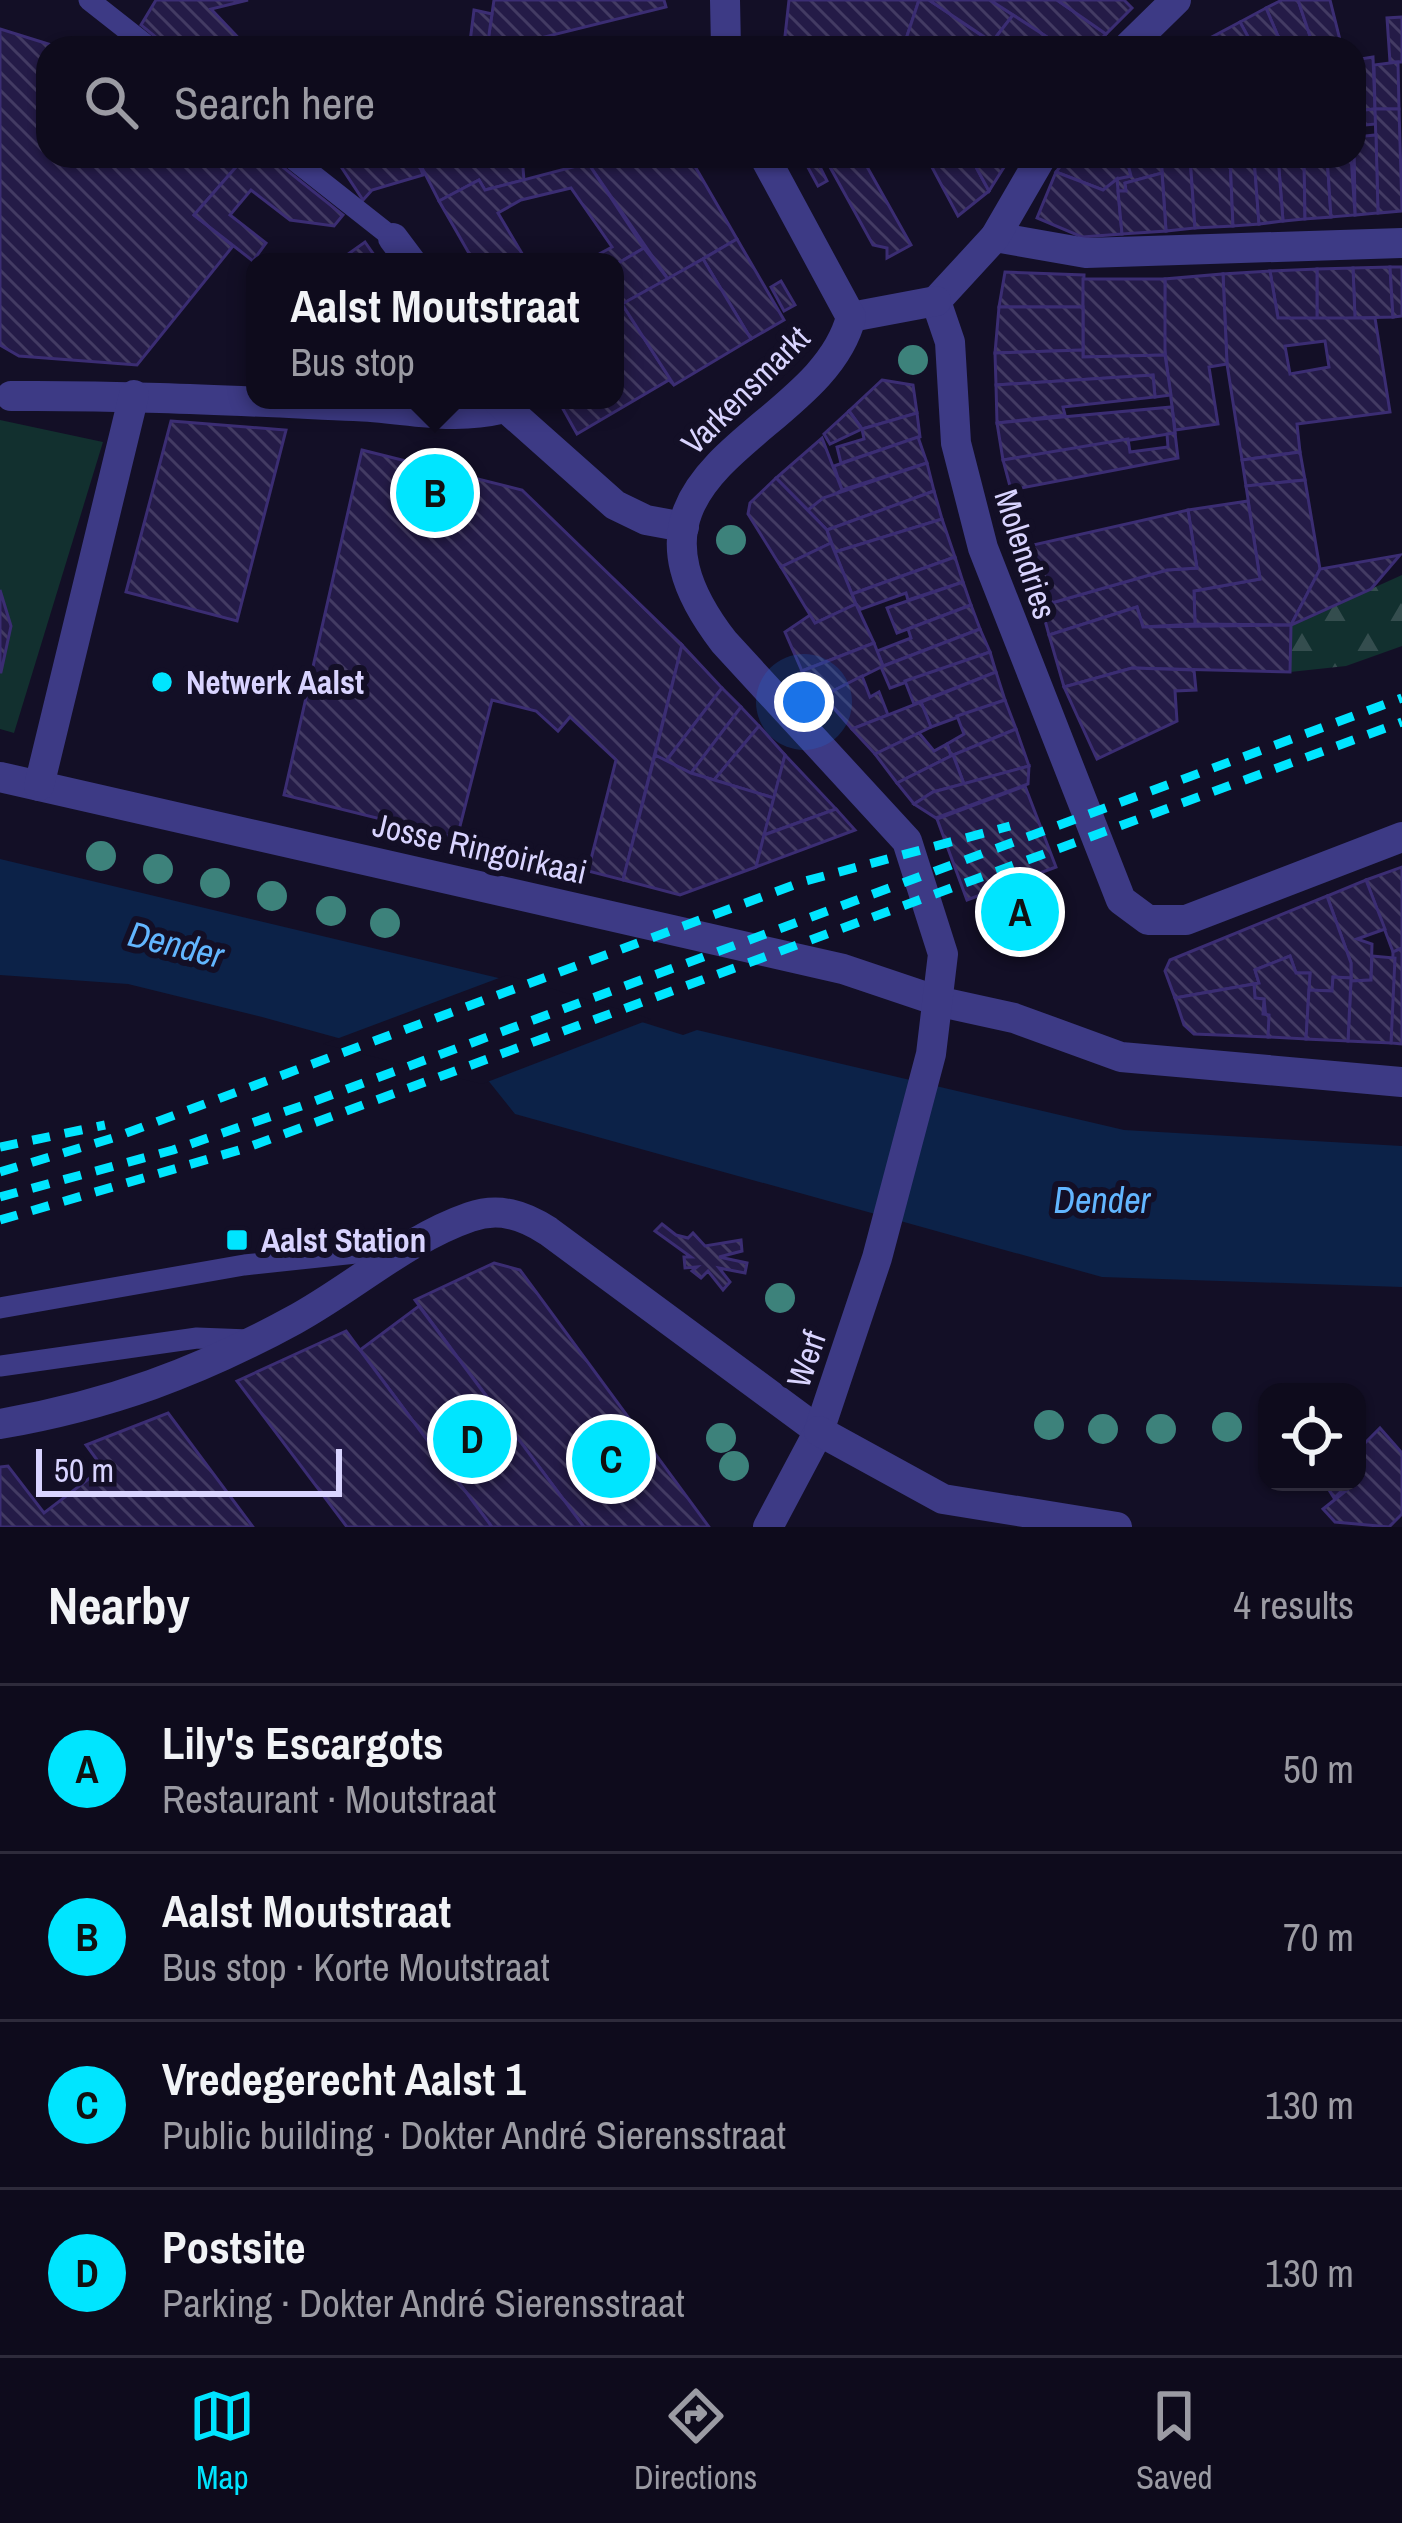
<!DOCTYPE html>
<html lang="en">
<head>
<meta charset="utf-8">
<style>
	:root { --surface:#0e0b1c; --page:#1c1929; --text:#f1f3f6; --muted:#9b9ba3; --line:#2e2b3b; --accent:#00e5ff }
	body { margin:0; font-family:"Archivo Narrow",sans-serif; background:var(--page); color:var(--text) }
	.controls { position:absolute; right:36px; bottom:36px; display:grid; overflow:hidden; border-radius:24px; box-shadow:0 3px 9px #0004 }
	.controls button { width:108px; height:108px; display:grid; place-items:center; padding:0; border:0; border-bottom:3px solid var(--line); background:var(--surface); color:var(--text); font:60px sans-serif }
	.scale { position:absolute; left:36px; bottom:30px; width:306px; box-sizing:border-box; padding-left:12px; border:6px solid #d9d4ff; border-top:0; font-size:33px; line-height:42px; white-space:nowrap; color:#d9d4ff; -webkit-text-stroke:9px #130f26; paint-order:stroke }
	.you { position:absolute; left:804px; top:702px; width:42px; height:42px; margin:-30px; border:9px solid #fff; border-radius:50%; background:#1a73e8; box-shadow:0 0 0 18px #1a73e833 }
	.badge { display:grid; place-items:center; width:78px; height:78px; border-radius:50%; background:var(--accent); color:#111; font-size:39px; font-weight:700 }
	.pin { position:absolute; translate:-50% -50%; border:6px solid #fff; box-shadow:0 3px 12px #0006 }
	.popup { position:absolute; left:246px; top:253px; width:378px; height:156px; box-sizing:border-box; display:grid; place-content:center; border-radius:24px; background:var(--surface); filter:drop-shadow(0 3px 9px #0005); font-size:39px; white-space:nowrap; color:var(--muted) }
	.popup b { font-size:45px; color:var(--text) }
	.popup::after { content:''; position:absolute; left:50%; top:100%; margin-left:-24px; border:24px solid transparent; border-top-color:var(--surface) }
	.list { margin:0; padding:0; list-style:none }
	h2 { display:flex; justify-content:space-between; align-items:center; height:156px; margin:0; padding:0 48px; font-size:51px }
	h2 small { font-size:39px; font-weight:400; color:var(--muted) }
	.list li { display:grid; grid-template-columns:78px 1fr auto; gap:36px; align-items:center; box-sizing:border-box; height:168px; padding:0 48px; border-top:3px solid var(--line) }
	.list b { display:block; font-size:45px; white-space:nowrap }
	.list p { margin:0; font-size:39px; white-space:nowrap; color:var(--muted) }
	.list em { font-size:39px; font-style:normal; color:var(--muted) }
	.icon { flex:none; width:66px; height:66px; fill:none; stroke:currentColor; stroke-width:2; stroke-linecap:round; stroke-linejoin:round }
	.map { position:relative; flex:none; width:1402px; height:1527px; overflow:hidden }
	.search { position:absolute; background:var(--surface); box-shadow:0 3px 9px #0004; left:36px; right:36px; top:36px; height:132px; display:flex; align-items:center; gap:30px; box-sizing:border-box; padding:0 42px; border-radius:36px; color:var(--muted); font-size:45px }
	.sheet { height:828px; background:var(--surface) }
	nav { display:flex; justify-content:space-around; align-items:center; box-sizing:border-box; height:168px; border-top:3px solid var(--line); background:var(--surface); font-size:33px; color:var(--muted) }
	nav a { display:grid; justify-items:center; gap:6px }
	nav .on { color:var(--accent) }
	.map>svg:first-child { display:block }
	.forest { fill:url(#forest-firs) }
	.green { fill:#12302f }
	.water { fill:#0c2248 }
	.pier { fill:#130f26 }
	.building { fill:url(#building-back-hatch); stroke:#3b2d73; stroke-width:3; fill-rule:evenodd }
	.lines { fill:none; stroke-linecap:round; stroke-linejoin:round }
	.service { stroke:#3d3a85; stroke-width:21 }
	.minor { stroke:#3d3a85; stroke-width:30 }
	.tertiary { stroke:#3d3a85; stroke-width:30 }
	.rail { stroke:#00e5ff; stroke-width:9; stroke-dasharray:18 15; stroke-linecap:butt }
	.tree { fill:#3d827b }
	.poi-dot { fill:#00e5ff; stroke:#130f26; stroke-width:4.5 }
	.labels { text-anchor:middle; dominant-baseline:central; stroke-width:12; stroke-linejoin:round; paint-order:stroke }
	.street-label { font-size:33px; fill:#d9d4ff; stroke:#130f26 }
	.poi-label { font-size:33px; font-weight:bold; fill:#d9d4ff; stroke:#130f26; text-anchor:start }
	.water-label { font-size:36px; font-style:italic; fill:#62b6ff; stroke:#130f26 }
</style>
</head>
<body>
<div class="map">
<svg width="1402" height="1527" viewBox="0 0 1402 1527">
	<defs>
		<pattern id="forest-firs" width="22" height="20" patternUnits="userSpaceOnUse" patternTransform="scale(3)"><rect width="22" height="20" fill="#12302f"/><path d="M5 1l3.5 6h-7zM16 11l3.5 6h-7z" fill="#344d4e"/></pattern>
		<pattern id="building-back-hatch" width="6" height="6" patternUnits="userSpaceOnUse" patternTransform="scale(3)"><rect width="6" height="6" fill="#241b47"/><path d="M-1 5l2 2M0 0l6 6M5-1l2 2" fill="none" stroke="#433b63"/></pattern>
	</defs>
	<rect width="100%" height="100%" fill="#130f26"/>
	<path class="forest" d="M1402,575V646L1346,666L1290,672L1291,625Z"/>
	<path class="green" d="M0,420L103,442L14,733L0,729Z"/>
	<path class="water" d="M0,859L515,982L683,1035L697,1030L1124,1130L1402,1146V1287L1102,1277L515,1114L487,1079L262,1017L128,984L0,975Z"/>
	<path class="pier" d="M507,975L651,1019L482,1084L323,1044Z"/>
	<g class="building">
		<path d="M156,0H248L211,9L248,48H169L141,25Z"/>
		<path d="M494,0H664L666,7L532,40L534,48H487Z"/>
		<path d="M789,0H919L903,48L784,45Z"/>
		<path d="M919,0H929L1000,48H903Z"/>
		<path d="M929,0H990L1013,15L992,42Z"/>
		<path d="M990,0H1057L1106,34L1092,48H1064Z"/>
		<path d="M1057,0H1124L1132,8L1106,34Z"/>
		<path d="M1282,0H1298L1314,48H1283L1266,8Z"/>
		<path d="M1298,0H1330L1342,48H1314Z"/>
		<path d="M1266,8L1283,48H1254L1240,22Z"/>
		<path d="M474,10L492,14L487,48L470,42Z"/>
		<path d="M1013,15L1064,48H1000L992,42Z"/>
		<path d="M1402,17V62H1390L1387,18Z"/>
		<path d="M1240,22L1254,48H1197V45Z"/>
		<path d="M0,29L61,48H48V156L243,159L194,215L233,246L137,365L19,356L0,345Z"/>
		<path d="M1373,57L1375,109L1354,111V60Z"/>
		<path d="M1398,62L1399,109H1375L1374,65Z"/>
		<path d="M1375,109L1376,124L1354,126V111Z"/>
		<path d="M1375,109H1399L1402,211L1378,213Z"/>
		<path d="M1376,135L1378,213L1355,215L1354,137Z"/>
		<path d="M240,156H269L343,215L334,226L290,220L251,190L230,215L266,243L253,261L194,215L243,159Z"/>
		<path d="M334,156H416L423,175L372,190L363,200Z"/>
		<path d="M416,156H522L524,180L485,190L479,180L439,201Z"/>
		<path d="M600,156H689L737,239L668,279L588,163Z"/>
		<path d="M851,156H861L911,245L887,258V248L873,245L830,167Z"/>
		<path d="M926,156H970L989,191L958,216Z"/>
		<path d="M970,156H1011L989,191Z"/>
		<path d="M1068,156L1092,161L1126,156L1131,176L1103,190L1056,172Z"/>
		<path d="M1161,156H1190L1195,228L1166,231Z"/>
		<path d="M1161,156L1162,173L1125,183L1126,191H1118L1117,179L1131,176L1127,160Z"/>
		<path d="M1190,156H1230L1233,226L1195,228Z"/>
		<path d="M1230,156H1254L1259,224L1233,226Z"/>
		<path d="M1278,156H1304L1305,219L1283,221Z"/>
		<path d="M1278,156L1283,221L1259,224L1254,158Z"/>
		<path d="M1304,156H1327L1331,217L1305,219Z"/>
		<path d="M1327,156H1351L1355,215L1331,217Z"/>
		<path d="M815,157L827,181L818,186L805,162Z"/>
		<path d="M588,163L644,248L615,265L601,253L612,247L571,188L521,200L498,213L527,262H474L439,201L479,180L485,190Z"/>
		<path d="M1056,172L1103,190L1117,179L1122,234L1082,237L1037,218Z"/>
		<path d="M1162,173L1166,231L1122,234L1118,191H1126L1125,183Z"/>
		<path d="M737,239L784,320L751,339L703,259Z"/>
		<path d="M365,242L379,262H337Z"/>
		<path d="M644,248L668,279L622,304L674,385L669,380L577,434L558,400H615V265Z"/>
		<path d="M703,259L751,339L674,385L622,304Z"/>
		<path d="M1390,267L1393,317L1355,318L1353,268Z"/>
		<path d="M1390,267H1402V316L1393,317Z"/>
		<path d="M1353,268L1355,318L1317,320V269Z"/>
		<path d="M1317,269V320L1278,318L1270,271Z"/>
		<path d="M1270,271L1278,318H1375L1390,412L1297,424L1300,452L1242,460L1227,364L1223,274ZM1325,341L1329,367L1290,374L1285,346Z"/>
		<path d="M1005,272L1084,275L1083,307H999Z"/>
		<path d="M1223,274L1227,364L1209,367L1218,424L1175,430L1164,344L1165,279Z"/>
		<path d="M1083,279H1165V355L1083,357Z"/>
		<path d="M781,281L795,305L784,311L771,287Z"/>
		<path d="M999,307H1083V350L995,353Z"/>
		<path d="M1083,350V357L1165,355L1171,395L1155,397L1153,375L996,385L995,353Z"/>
		<path d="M1153,375L1155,397L1063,407L1065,415L997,423L996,385Z"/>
		<path d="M882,380L913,385L917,413L862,429L849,411Z"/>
		<path d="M1172,407L1175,433L1003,460L997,423Z"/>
		<path d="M849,411L862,429L830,444L824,434Z"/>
		<path d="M917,413L920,437L841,463L837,447L864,439L862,429Z"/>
		<path d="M171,421L286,430L237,621L126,592Z"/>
		<path d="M1175,433L1178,458L1011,490L1003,460L1128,439L1130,452L1168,447L1167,434Z"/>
		<path d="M918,437L927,463L842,490L834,466Z"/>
		<path d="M822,438L842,490L808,510L776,478Z"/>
		<path d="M362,450L522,490L682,645L623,880L588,871L616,760L570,717L558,731L536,711L492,700L457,838L284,795Z"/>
		<path d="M1300,452L1305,480L1246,486L1242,460Z"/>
		<path d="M927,463L934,491L827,530L808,510L823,498Z"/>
		<path d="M776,478L827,530L831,543L781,567L748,514L750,503Z"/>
		<path d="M1305,480L1320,569L1291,625L1195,624L1194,591L1260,579L1246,486Z"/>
		<path d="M934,491L942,519L835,552L827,530Z"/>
		<path d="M1248,501L1260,579L1194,591L1195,624L1143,627L1137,607L1049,635L1041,606L1167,570L1197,568L1188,510Z"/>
		<path d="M1188,510L1197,568L1167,570L1041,606L1024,547Z"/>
		<path d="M942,519L955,557L852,594L835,552Z"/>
		<path d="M831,543L856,604L815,623L781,567Z"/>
		<path d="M1400,555L1371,589L1291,625L1320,569Z"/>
		<path d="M955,557L963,582L908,600L906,593L859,610L856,604L852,594Z"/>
		<path d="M963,582L971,605L897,633L887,608Z"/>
		<path d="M0,590L11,626L1,672H0Z"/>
		<path d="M856,604L874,643L802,671L785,632L810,615L815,623Z"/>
		<path d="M971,605L980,629L883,666L877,651L911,638L908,629Z"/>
		<path d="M1137,607L1143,627L1291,625L1290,672L1132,668L1064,687L1049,635Z"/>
		<path d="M980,629L990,652L890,688L881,667Z"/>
		<path d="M874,643L883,666L823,696L802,671Z"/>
		<path d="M682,645L722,688L666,761L655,755Z"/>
		<path d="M990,652L996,672L914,704L905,681Z"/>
		<path d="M1132,668L1194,670L1196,690L1175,691L1177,721L1097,759L1064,687Z"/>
		<path d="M996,672L1005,700L931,727L921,702Z"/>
		<path d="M862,676L870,697L879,692L888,715L852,729L823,696Z"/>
		<path d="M722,688L741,707L691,773L666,761Z"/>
		<path d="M1005,700L1016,729L951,756L947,744L964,734L957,716Z"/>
		<path d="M921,702L931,727L875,754L852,729Z"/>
		<path d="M741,707L759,726L714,780L691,773Z"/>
		<path d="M759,726L785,755L774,798L714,780Z"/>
		<path d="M1016,729L1029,766L964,784L953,755Z"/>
		<path d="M919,733L934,751L947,744L951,756L897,783L875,754Z"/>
		<path d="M655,755L691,773L774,798L756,867L680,895L623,880Z"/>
		<path d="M785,755L836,809L764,835L774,797Z"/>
		<path d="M953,755L964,784L933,792L914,804L897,783Z"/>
		<path d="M1029,766L1028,784L936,818L914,804L933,792Z"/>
		<path d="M1025,786L1056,867L967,900L937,819Z"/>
		<path d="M836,809L855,830L756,867L764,835Z"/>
		<path d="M1402,867V948L1393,952L1366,880Z"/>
		<path d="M1033,880L1044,910L1035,913L1043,935L1021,943L1014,922L1006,925L996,892Z"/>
		<path d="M1366,880L1385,929L1357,939L1372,944L1371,980L1351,981V963L1327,896Z"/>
		<path d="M1327,896L1351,963V978L1333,977L1332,991L1309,990L1310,973H1296L1290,956L1255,970L1259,983L1175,998L1165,971L1170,960Z"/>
		<path d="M1402,948V1044L1391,1043L1393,952Z"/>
		<path d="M1290,956L1296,973H1310L1306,1039L1268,1037L1264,999L1255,998L1254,984L1259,983L1255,970Z"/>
		<path d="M1372,956L1395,958L1391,1043L1348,1041L1351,981L1371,980Z"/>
		<path d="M1333,977L1351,978L1348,1041L1306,1039L1309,990L1332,991Z"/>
		<path d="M1254,984L1255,998L1264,999L1263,1014L1269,1015L1268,1037L1194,1034L1184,1025L1175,998Z"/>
		<path d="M662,1224L676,1235L688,1238L693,1233L705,1246L741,1240L742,1251L719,1257L747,1263L745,1273L719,1268L730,1282L723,1290L708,1271L701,1278L692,1271L697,1267L685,1268L684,1257H691L655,1231Z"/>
		<path d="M494,1263L520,1270L709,1527H584L415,1300Z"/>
		<path d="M419,1306L584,1527H492L360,1350Z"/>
		<path d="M346,1331L360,1350L492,1527H347L237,1381Z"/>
		<path d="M168,1413L253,1527H0V1467L8,1466L44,1513L103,1468L86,1445Z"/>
		<path d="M1380,1428L1402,1453V1514L1389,1527L1335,1522L1323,1509L1357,1482V1451Z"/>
		<path d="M1324,1482H1351L1334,1498Z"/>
	</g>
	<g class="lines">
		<g class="service">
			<path d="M89,0L150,48"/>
			<path d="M289,156L393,238"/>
			<path d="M0,1308L244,1265L403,1248"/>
			<path d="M0,1366L197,1338L249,1340"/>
		</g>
		<g class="minor">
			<path d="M1127,48L1176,0"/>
			<path d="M995,237L1086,253L1402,243"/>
			<path d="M393,238L411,262"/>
			<path d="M936,301L950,342L956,443L983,548L1121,900L1148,920H1186L1402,837"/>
			<path d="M936,301L995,237L1042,156"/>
			<path d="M851,317L936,301"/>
			<path d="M11,396C126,395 239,401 354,406C406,408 450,421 501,409"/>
			<path d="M497,400L615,505L646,520L684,527"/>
			<path d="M0,777L843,969L941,1002L1014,1018L1121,1057L1402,1082"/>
			<path d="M39,786L134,395"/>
			<path d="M0,1424C109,1405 197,1373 294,1320C353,1288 406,1239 470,1217C499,1207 523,1215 548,1231L819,1431"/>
		</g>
		<g class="tertiary">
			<path d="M725,0L726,48"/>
			<path d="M764,156L851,317C821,437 588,466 724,642L907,841L943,954L931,1054L877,1258L819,1431L768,1527"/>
			<path d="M819,1431L943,1499L1117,1527"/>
		</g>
		<g class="rail">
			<path d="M0,1147L105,1125"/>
			<path d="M0,1172L113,1138L802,882L1010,826"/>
			<path d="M0,1197L173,1150L304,1105L1402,698"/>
			<path d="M0,1220L246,1148L1402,722"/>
		</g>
	</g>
	<g class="tree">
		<circle cx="913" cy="360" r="15"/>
		<circle cx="731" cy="540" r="15"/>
		<circle cx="101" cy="856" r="15"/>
		<circle cx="158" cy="869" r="15"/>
		<circle cx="215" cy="883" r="15"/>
		<circle cx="272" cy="896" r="15"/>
		<circle cx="331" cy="911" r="15"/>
		<circle cx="385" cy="923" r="15"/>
		<circle cx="780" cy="1298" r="15"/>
		<circle cx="1049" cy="1425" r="15"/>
		<circle cx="1227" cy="1427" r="15"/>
		<circle cx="1103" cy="1429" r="15"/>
		<circle cx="1161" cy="1429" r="15"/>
		<circle cx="721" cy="1438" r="15"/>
		<circle cx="734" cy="1466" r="15"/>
	</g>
	<g class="poi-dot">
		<circle cx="162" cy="682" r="12"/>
		<rect x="225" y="1228" width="24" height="24" rx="6"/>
	</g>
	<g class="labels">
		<g class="street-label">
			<text transform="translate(745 390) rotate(-45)">Varkensmarkt</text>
			<text transform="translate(1026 554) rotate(72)">Molendries</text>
			<text transform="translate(480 848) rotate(13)">Josse Ringoirkaai</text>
			<text transform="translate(806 1359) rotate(-71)">Werf</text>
		</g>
		<g class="poi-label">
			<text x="186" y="682">Netwerk Aalst</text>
			<text x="261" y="1240">Aalst Station</text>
		</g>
		<g class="water-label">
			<text transform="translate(176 944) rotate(14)">Dender</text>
			<text x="1102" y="1200">Dender</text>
		</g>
	</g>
</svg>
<div class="controls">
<button><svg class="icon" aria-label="locate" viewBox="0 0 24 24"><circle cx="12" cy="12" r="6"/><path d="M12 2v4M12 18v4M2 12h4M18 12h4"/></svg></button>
</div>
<div class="scale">50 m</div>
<div class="you"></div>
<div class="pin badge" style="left:1020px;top:912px">A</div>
<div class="pin badge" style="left:435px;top:493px">B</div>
<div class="popup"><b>Aalst Moutstraat</b>Bus stop</div>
<div class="pin badge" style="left:611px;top:1459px">C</div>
<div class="pin badge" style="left:472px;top:1439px">D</div>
<div class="search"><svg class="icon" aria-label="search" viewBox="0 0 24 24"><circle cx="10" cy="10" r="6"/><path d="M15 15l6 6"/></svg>Search here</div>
</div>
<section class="sheet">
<h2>Nearby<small>4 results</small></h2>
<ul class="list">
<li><span class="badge">A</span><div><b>Lily's Escargots</b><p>Restaurant · Moutstraat</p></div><em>50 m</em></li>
<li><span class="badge">B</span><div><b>Aalst Moutstraat</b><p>Bus stop · Korte Moutstraat</p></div><em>70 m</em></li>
<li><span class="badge">C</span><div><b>Vredegerecht Aalst 1</b><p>Public building · Dokter André Sierensstraat</p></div><em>130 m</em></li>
<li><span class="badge">D</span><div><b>Postsite</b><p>Parking · Dokter André Sierensstraat</p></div><em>130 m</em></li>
</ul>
</section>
<nav>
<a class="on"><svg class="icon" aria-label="map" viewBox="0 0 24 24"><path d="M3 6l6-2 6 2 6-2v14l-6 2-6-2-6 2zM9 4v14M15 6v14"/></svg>Map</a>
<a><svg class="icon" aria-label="directions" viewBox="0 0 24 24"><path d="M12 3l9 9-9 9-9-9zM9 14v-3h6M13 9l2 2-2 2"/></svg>Directions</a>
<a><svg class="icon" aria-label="saved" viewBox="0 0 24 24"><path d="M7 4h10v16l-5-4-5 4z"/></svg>Saved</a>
</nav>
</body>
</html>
